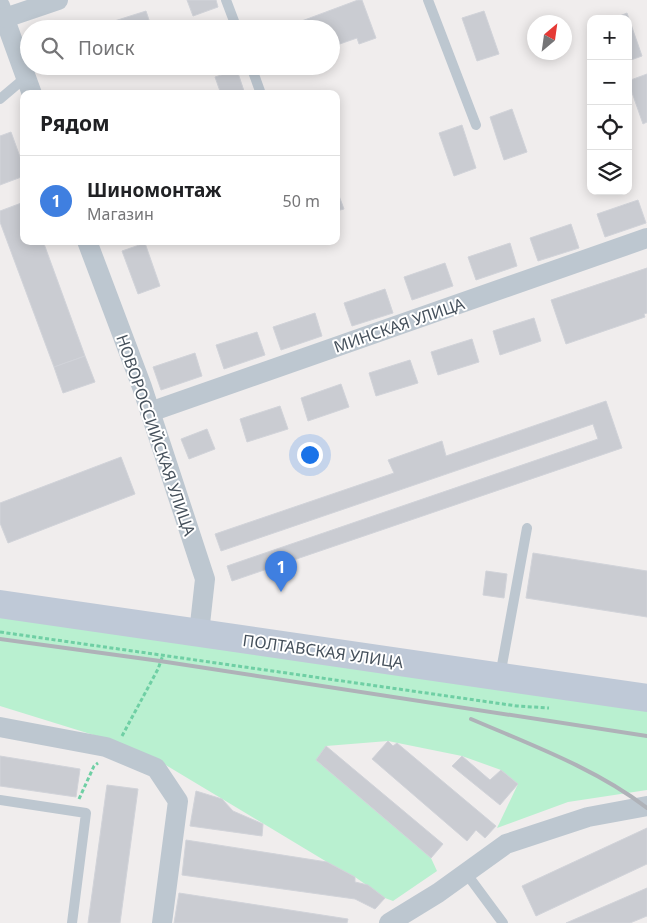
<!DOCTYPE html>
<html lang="ru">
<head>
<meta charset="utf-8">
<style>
	:root { --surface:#fff; --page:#f2f2f2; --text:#202124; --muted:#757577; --line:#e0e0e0; --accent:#2563eb }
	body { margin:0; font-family:"Noto Sans",sans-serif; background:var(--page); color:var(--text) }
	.controls { position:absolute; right:15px; top:15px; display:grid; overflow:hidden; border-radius:10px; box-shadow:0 2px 12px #0003 }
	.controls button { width:45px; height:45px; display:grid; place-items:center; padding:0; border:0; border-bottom:1px solid var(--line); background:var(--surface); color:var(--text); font:25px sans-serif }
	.compass { position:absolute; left:527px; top:15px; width:45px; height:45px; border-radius:50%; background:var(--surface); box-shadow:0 2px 12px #0003; rotate:29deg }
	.you { position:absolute; left:309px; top:454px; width:18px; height:18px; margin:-12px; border:4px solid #fff; border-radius:50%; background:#1a73e8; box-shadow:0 0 0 8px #1a73e833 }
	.badge { display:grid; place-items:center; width:32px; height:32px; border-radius:50%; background:var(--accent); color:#fff; font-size:16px; font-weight:700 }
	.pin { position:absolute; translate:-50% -41px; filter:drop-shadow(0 1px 2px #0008) }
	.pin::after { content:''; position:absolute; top:26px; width:18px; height:15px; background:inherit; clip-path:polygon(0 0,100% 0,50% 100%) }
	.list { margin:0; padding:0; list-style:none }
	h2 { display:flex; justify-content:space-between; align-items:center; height:65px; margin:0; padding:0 20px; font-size:21px }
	h2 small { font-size:16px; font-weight:400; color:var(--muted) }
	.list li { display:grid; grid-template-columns:32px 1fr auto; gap:15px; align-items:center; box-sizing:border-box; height:90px; padding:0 20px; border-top:1px solid var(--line) }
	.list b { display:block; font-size:19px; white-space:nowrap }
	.list p { margin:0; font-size:16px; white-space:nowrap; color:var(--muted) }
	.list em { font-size:16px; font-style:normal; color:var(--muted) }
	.icon { flex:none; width:28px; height:28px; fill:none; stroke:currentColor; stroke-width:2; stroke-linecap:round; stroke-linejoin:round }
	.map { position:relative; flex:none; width:647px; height:923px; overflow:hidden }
	.search { position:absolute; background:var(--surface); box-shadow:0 2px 12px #0003; left:20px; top:20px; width:320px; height:55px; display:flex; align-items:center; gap:12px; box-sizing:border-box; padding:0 18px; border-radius:28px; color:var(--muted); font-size:19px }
	.panel { position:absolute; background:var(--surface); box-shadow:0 2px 12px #0003; left:20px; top:90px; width:320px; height:155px; border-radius:10px }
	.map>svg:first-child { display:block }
	.green { fill:#b9f0d0 }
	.building { fill:#caccd2; stroke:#d1d3d9 }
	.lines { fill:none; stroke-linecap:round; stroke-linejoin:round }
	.path { stroke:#6fcfa4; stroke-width:3; stroke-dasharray:4 2.5; stroke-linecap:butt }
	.lane { stroke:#bdc7d0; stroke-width:10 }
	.street { stroke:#bdc7d0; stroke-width:20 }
	.secondary { stroke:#bfc9d7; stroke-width:28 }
	.rail { stroke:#afb2b8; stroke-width:4 }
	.labels { text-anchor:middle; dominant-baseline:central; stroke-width:4; stroke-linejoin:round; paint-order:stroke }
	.street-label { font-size:16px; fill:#45505b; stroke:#fff }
</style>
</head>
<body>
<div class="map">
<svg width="647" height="923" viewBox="0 0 647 923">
	<rect width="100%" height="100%" fill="#f0eded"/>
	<path class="green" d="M0,617L647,707V790L568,802L497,828L518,784L501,770L462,756L388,741L326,746L316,760L431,858L437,871L393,901L385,898L355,877L327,862L164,764L113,741L0,706Z"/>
	<g class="building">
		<path d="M187,0H216L218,7L193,16Z"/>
		<path d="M358,0H362L376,38L359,44L357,38L331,47V29H301L299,22Z"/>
		<path d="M146,11L152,29H106L105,24Z"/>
		<path d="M484,11L499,54L477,61L462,18Z"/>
		<path d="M627,13L642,56L628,61V19H612Z"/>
		<path d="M237,70L245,94H221L215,77Z"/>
		<path d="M647,74V122L643,124L628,81Z"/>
		<path d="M512,109L527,152L504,160L490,117Z"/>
		<path d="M462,125L476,168L454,176L439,133Z"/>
		<path d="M11,132L24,168V176L0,185V136Z"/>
		<path d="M336,188L344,209L336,211Z"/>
		<path d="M638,200L646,223L605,237L597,214Z"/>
		<path d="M24,202V241H43L85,356L54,367L0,222V211Z"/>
		<path d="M571,224L579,248L538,261L530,238Z"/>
		<path d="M145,243L160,286L138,294L122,251Z"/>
		<path d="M510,243L517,266L476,280L468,257Z"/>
		<path d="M445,263L453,286L412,300L404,277Z"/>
		<path d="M647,268V313L644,314L645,317L566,344L551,300Z"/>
		<path d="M385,289L393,313L352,326L344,303Z"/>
		<path d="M315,313L322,336L281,350L273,327Z"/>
		<path d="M534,318L541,341L500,355L493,331Z"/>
		<path d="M257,332L265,355L224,369L216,345Z"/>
		<path d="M472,339L479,362L438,375L431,352Z"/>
		<path d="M195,353L202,376L161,390L153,367Z"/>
		<path d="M85,356L95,382L63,393L54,367Z"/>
		<path d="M410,360L418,383L376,396L369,373Z"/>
		<path d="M341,384L349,407L308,421L301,398Z"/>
		<path d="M606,401L622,448L232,581L227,566L598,439L593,424L221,551L215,534L394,473L388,460L442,441L446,456Z"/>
		<path d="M280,406L288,429L247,442L240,419Z"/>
		<path d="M207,429L215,449L189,459L181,439Z"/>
		<path d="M121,457L135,494L8,543L0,523V503Z"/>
		<path d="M533,553L647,571V617L526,598Z"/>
		<path d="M486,571L507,574L504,598L483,595Z"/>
		<path d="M388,741L393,746L397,743L496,826L485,838L476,830L467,841L372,759Z"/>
		<path d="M326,746L443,844L431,858L316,760Z"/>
		<path d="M0,756L80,769L76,797L0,786Z"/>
		<path d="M462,756L490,780L501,770L518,784L500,805L452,766Z"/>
		<path d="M107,785L138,789L120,923H88Z"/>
		<path d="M196,791L222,799L233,811L263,824L262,836L190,826Z"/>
		<path d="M647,828V864L536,916L522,886Z"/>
		<path d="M186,840L327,862L355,877V882L368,885L385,898L375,909L355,899L182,875Z"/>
		<path d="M647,888V916L630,923H566Z"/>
		<path d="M179,893L348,919L347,923H174Z"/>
	</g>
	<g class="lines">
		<g class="path">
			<path d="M0,632L517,706L549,708"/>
			<path d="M122,736L158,669L163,655"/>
			<path d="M79,799L94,766L98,763"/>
		</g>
		<g class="lane">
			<path d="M226,0L237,29"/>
			<path d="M428,0L476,125"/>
			<path d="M251,66L261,94"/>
			<path d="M0,99L26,77"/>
			<path d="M500,676L527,528"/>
			<path d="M0,800L86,813L72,923"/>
			<path d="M466,873L503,923"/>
		</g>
		<g class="street">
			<path d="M0,6L32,94"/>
			<path d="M5,18L58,0"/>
			<path d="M87,241L142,387L205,579L199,633"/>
			<path d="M150,412L647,238"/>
			<path d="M0,727L106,747L156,768L178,801L162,923"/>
			<path d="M389,923L438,893L506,844L588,817L647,806"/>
		</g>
		<path class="secondary" d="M0,604L647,698"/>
		<g class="rail">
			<path d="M0,639L160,661L647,736"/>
			<path d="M471,719C529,744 597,769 647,808"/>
		</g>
	</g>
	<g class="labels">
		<g class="street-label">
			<text transform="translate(399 325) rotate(-19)">МИНСКАЯ УЛИЦА</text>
			<text transform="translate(156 435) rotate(71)">НОВОРОССИЙСКАЯ УЛИЦА</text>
			<text transform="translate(323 651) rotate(8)">ПОЛТАВСКАЯ УЛИЦА</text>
		</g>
	</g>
</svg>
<div class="controls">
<button>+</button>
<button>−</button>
<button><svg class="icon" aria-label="locate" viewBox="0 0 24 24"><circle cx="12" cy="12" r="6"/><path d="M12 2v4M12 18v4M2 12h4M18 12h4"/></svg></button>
<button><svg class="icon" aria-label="layers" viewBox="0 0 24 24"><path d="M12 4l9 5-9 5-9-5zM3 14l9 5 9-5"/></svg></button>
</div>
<svg class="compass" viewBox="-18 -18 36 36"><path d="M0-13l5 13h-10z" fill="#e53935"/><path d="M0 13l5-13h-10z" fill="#757577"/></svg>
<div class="you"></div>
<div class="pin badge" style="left:281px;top:592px;background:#3f7fe0">1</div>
<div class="search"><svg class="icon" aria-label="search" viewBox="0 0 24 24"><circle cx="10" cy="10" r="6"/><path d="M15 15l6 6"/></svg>Поиск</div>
<section class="panel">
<h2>Рядом<small></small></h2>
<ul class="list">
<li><span class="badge" style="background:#3f7fe0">1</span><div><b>Шиномонтаж</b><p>Магазин</p></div><em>50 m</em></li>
</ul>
</section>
</div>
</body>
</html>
